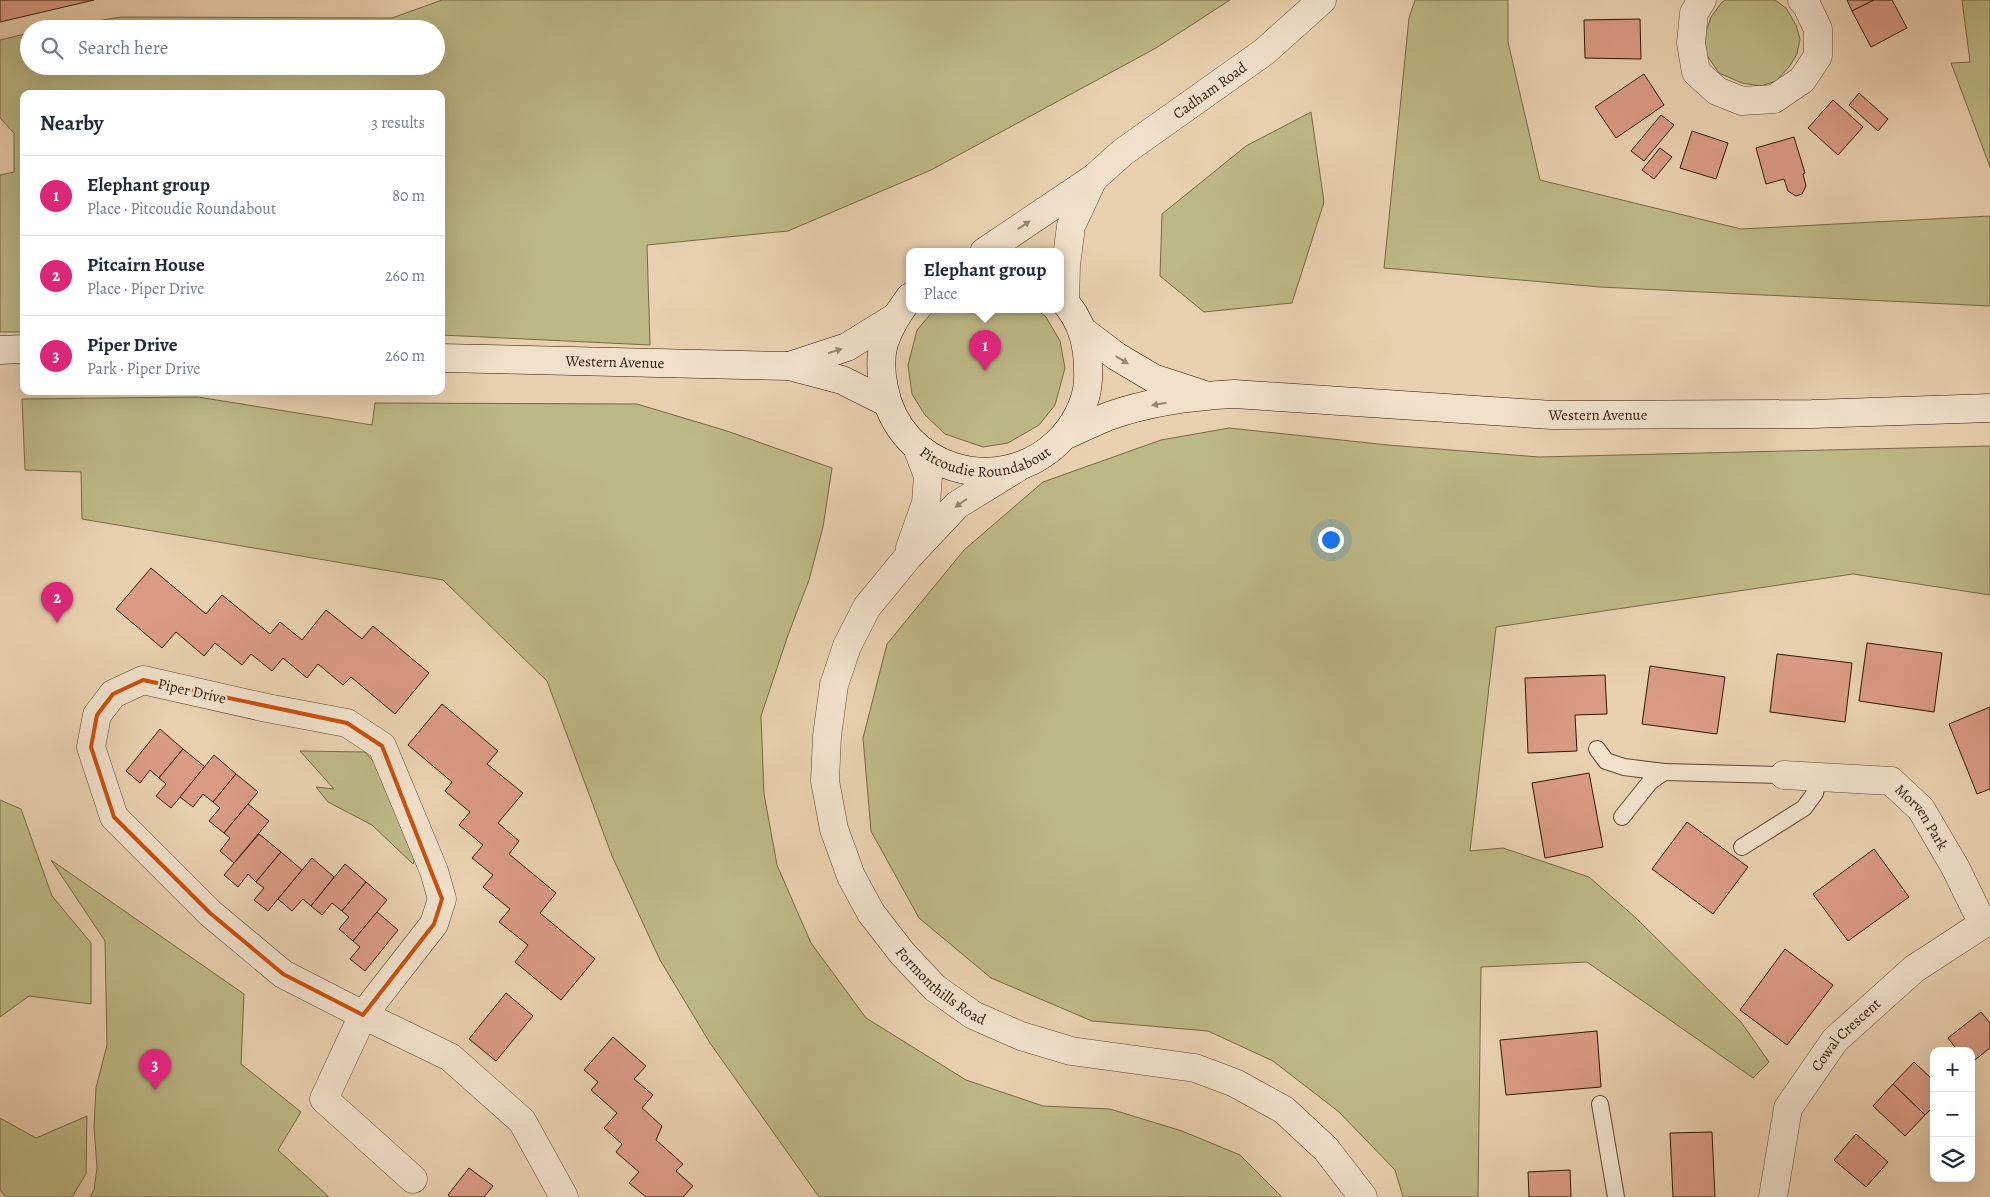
<!DOCTYPE html>
<html lang="en">
<head>
<meta charset="utf-8">
<style>
	:root { --surface:#fff; --page:#f2f2f3; --text:#1f2937; --muted:#747a83; --line:#e0e1e3; --accent:#db2777 }
	body { margin:0; font-family:Alegreya,serif; background:var(--page); color:var(--text) }
	.controls { position:absolute; right:15px; bottom:15px; display:grid; overflow:hidden; border-radius:10px; box-shadow:0 5px 20px #0002 }
	.controls button { width:45px; height:45px; display:grid; place-items:center; padding:0; border:0; border-bottom:1px solid var(--line); background:var(--surface); color:var(--text); font:25px sans-serif }
	.you { position:absolute; left:1330px; top:539px; width:18px; height:18px; margin:-12px; border:4px solid #fff; border-radius:50%; background:#1a73e8; box-shadow:0 0 0 8px #1a73e833 }
	.badge { display:grid; place-items:center; width:32px; height:32px; border-radius:50%; background:var(--accent); color:#fff; font-size:16px; font-weight:700 }
	.pin { position:absolute; translate:-50% -41px; filter:drop-shadow(0 1px 2px #0008) }
	.pin::after { content:''; position:absolute; top:26px; width:18px; height:15px; background:inherit; clip-path:polygon(0 0,100% 0,50% 100%) }
	.popup { position:absolute; left:906px; top:248px; width:158px; height:65px; box-sizing:border-box; display:grid; place-content:center; border-radius:10px; background:var(--surface); filter:drop-shadow(0 1px 4px #0005); font-size:16px; white-space:nowrap; color:var(--muted) }
	.popup b { font-size:19px; color:var(--text) }
	.popup::after { content:''; position:absolute; left:50%; top:100%; margin-left:-10px; border:10px solid transparent; border-top-color:var(--surface) }
	.list { margin:0; padding:0; list-style:none }
	h2 { display:flex; justify-content:space-between; align-items:center; height:65px; margin:0; padding:0 20px; font-size:21px }
	h2 small { font-size:16px; font-weight:400; color:var(--muted) }
	.list li { display:grid; grid-template-columns:32px 1fr auto; gap:15px; align-items:center; box-sizing:border-box; height:80px; padding:0 20px; border-top:1px solid var(--line) }
	.list b { display:block; font-size:19px; white-space:nowrap }
	.list p { margin:0; font-size:16px; white-space:nowrap; color:var(--muted) }
	.list em { font-size:16px; font-style:normal; color:var(--muted) }
	.icon { flex:none; width:28px; height:28px; fill:none; stroke:currentColor; stroke-width:2; stroke-linecap:round; stroke-linejoin:round }
	.map { position:relative; flex:none; width:1990px; height:1197px; overflow:hidden }
	.search { position:absolute; background:var(--surface); box-shadow:0 5px 20px #0002; left:20px; top:20px; width:425px; height:55px; display:flex; align-items:center; gap:12px; box-sizing:border-box; padding:0 18px; border-radius:28px; color:var(--muted); font-size:19px }
	.panel { position:absolute; background:var(--surface); box-shadow:0 5px 20px #0002; left:20px; top:90px; width:425px; height:305px; border-radius:10px }
	.map>svg:first-child { display:block }
	.green { fill:#bdb986; stroke:#786843 }
	.building { fill:#da9b84; stroke:#321700 }
	.lines { fill:none; stroke-linecap:round; stroke-linejoin:round }
	.service-casing { stroke:#60462c; stroke-width:18 }
	.minor-casing { stroke:#60462c; stroke-width:29 }
	.tertiary-casing { stroke:#60462c; stroke-width:29 }
	.secondary-casing { stroke:#321700; stroke-width:29 }
	.service { stroke:#f1e1cb; stroke-width:16 }
	.minor { stroke:#f1e1cb; stroke-width:28 }
	.tertiary { stroke:#f1e1cb; stroke-width:28 }
	.secondary { stroke:#f1e1cb; stroke-width:28 }
	.oneway { fill:#9b8670 }
	.marked { fill:none; stroke:#cd4f0a; stroke-width:4; stroke-linejoin:round }
	.labels { text-anchor:middle; dominant-baseline:central; stroke-width:4.5; stroke-linejoin:round; paint-order:stroke }
	.street-label { font-size:15px; fill:#321700; stroke:#f1e1cb }
</style>
</head>
<body>
<div class="map">
<svg width="1990" height="1197" viewBox="0 0 1990 1197">
	<rect width="100%" height="100%" fill="#e9d1af"/>
	<filter id="stains"><feTurbulence type="fractalNoise" baseFrequency=".004" numOctaves="4"/><feColorMatrix values="0 0 0 0 .2 0 0 0 0 .09 0 0 0 0 .02 0 0 0 .5 -.17"/></filter>
	<radialGradient id="worn" r=".72"><stop offset=".6" stop-color="#630" stop-opacity="0"/><stop offset="1" stop-color="#630" stop-opacity=".3"/></radialGradient>
	<g class="green">
		<path d="M442,0H1230L1156,48L931,170L788,231L647,245L650,345L441,335V94H24V332H0V175L14,172V133L0,118V40L29,33V66H436V29H48L121,17L392,18Z"/>
		<path d="M1415,0H1508V42L1540,180L1741,229L1990,216V306L1600,287L1384,268L1409,18Z"/>
		<path d="M1726,0H1775L1786,8L1796,25L1800,39L1797,54L1789,67L1776,81L1761,86L1742,83L1719,73L1706,54L1705,35L1711,17L1722,2Z"/>
		<path d="M1962,0H1990V167L1951,63L1970,62Z"/>
		<path d="M1311,112L1324,202L1292,303L1204,312L1160,276L1162,214L1246,146Z"/>
		<path d="M934,310H1037L1046,317L1060,341L1065,368L1055,405L1039,425L1008,443L983,447L945,434L925,415L912,394L908,365L917,330Z"/>
		<path d="M198,397L372,425L375,403L637,404L727,431L832,468L823,527L809,580L788,635L761,716L764,794L777,865L811,943L866,1018L966,1080L1043,1106L1110,1109L1182,1131L1240,1155L1282,1197H819L710,1043L660,960L612,856L547,681L443,580L82,519L81,472L25,470L22,399Z"/>
		<path d="M1229,428L1388,445L1539,457L1990,446V595L1853,574L1496,627L1470,851L1503,848L1589,877L1636,918L1741,1022L1769,1062L1753,1078L1587,962L1481,967L1478,1197H1403L1395,1170L1339,1112L1273,1061L1208,1031L1092,1021L991,978L919,918L871,831L863,738L887,644L964,550L1043,482L1161,440Z"/>
		<path d="M300,751L365,752L379,768L416,855L413,864L372,825L328,802L316,787L334,789Z"/>
		<path d="M0,800L21,809L52,896L91,943V1004L29,996L0,1017Z"/>
		<path d="M51,860L244,994L241,1064L301,1112L278,1150L329,1197H90L94,1190L97,1168L94,1127L96,1088L107,1045L105,941Z"/>
		<path d="M87,1116L86,1174L72,1197H6L0,1190V1118L36,1138Z"/>
	</g>
	<g class="building">
		<path d="M0,0H94L0,22Z"/>
		<path d="M1847,0H1874L1852,11Z"/>
		<path d="M1874,0H1892L1907,28L1871,47L1852,11Z"/>
		<path d="M1640,19L1641,59L1585,58L1584,20Z"/>
		<path d="M1644,74L1664,105L1616,138L1595,107Z"/>
		<path d="M1859,93L1888,119L1878,131L1849,105Z"/>
		<path d="M1833,100L1863,127L1838,155L1808,128Z"/>
		<path d="M1661,115L1674,125L1644,161L1631,151Z"/>
		<path d="M1692,131L1728,143L1716,179L1680,168Z"/>
		<path d="M1794,137L1805,173L1803,174L1806,186L1802,194L1796,196L1788,191L1784,179L1766,184L1756,148Z"/>
		<path d="M1660,148L1672,157L1654,179L1642,170Z"/>
		<path d="M151,568L206,614L222,595L270,634L280,622L302,640L326,610L362,639L373,626L429,673L395,714L351,677L343,685L318,664L307,678L283,658L272,671L251,654L242,665L215,643L204,656L176,632L162,648L116,609Z"/>
		<path d="M1867,643L1942,653L1934,712L1859,701Z"/>
		<path d="M1777,654L1852,663L1845,722L1770,712Z"/>
		<path d="M1650,666L1725,677L1717,734L1642,724Z"/>
		<path d="M1605,675L1607,714L1575,715L1577,751L1528,753L1525,678Z"/>
		<path d="M442,704L498,751L487,764L523,793L498,823L519,841L509,854L556,893L540,913L595,959L561,1000L515,962L528,945L499,922L510,909L483,887L493,875L472,858L483,845L459,825L470,812L445,791L452,782L408,745Z"/>
		<path d="M1990,707V789L1977,794L1949,724Z"/>
		<path d="M160,729L183,749L159,778L150,770L140,783L126,771Z"/>
		<path d="M183,749L205,767L171,808L156,796L166,784L159,778Z"/>
		<path d="M214,755L236,774L213,802L203,794L193,807L180,797Z"/>
		<path d="M1589,773L1603,847L1545,858L1532,783Z"/>
		<path d="M236,774L258,792L224,833L209,821L220,808L213,802Z"/>
		<path d="M248,804L269,821L234,863L220,851L230,838L224,833Z"/>
		<path d="M1687,822L1748,867L1713,914L1652,869Z"/>
		<path d="M259,834L281,852L256,882L248,874L238,887L224,875Z"/>
		<path d="M1874,849L1909,897L1848,941L1813,894Z"/>
		<path d="M281,852L302,870L268,911L254,900L264,888L256,882Z"/>
		<path d="M312,858L334,877L311,906L303,899L292,911L278,899Z"/>
		<path d="M345,864L366,882L342,911L332,903L322,915L311,906Z"/>
		<path d="M366,882L387,900L353,941L339,929L349,917L342,911Z"/>
		<path d="M377,912L398,930L365,971L350,959L360,947L353,941Z"/>
		<path d="M1785,949L1833,985L1787,1045L1740,1010Z"/>
		<path d="M506,993L533,1016L496,1061L469,1039Z"/>
		<path d="M1981,1012L1990,1023V1048L1971,1063V1051H1958L1948,1038Z"/>
		<path d="M1597,1031L1601,1087L1506,1095L1500,1040Z"/>
		<path d="M613,1037L646,1066L634,1079L653,1095L642,1108L662,1126L656,1140L683,1164L676,1171L693,1186L683,1197H646L629,1183L639,1172L616,1152L622,1144L604,1128L617,1113L591,1090L598,1082L584,1070Z"/>
		<path d="M1914,1062L1934,1081V1106L1925,1115L1893,1084Z"/>
		<path d="M1893,1084L1925,1115L1905,1136L1873,1106Z"/>
		<path d="M1712,1132L1715,1197H1673L1670,1133Z"/>
		<path d="M1856,1134L1888,1162L1866,1187L1834,1160Z"/>
		<path d="M469,1168L493,1186L484,1197H450L448,1195Z"/>
		<path d="M1570,1170L1571,1197H1529L1528,1172Z"/>
	</g>
	<g class="lines">
		<g class="service-casing">
			<g id="service">
				<path d="M1597,749L1606,761L1624,767L1664,772"/>
				<path d="M1622,817L1650,782L1664,772L1784,775"/>
				<path d="M1742,847L1804,808L1815,793L1819,777"/>
				<path d="M1600,1104L1616,1197"/>
			</g>
		</g>
		<g class="minor-casing">
			<g id="minor">
				<path d="M1702,0L1694,13L1691,43L1696,72L1717,91L1742,101L1774,99L1802,80L1818,56V29L1807,6L1802,0"/>
				<path id="s1" d="M1784,775L1891,781L1921,809L1955,867L1983,924"/>
				<path d="M413,1179L324,1099L363,1015L434,924L442,899L434,871L382,746L347,723L267,708L143,680L113,694L97,715L91,747L114,817L210,913L283,974L363,1015L450,1057L522,1121L564,1197"/>
				<path id="s2" d="M1773,1197L1788,1108L1835,1040L1914,969L1983,924L1990,922"/>
			</g>
		</g>
		<g class="tertiary-casing">
			<g id="tertiary">
				<path id="s3" d="M984,252L1094,178L1123,152L1264,52L1322,0"/>
				<path d="M1065,302L1066,265L1071,226L1093,179"/>
				<path id="s4" d="M1017,468L957,505L908,557L867,607L847,646L834,685L827,736L825,781L834,829L851,876L871,913L902,953L935,988L973,1015L1021,1036L1071,1051L1195,1068L1235,1083L1284,1110L1326,1149L1363,1197"/>
				<path d="M910,548L926,503L928,476L917,447"/>
			</g>
		</g>
		<g class="secondary-casing">
			<g id="secondary">
				<path id="s5" d="M910,297C899,312 890,325 884,343C880,357 881,374 884,388C899,469 997,499 1057,443C1073,428 1087,404 1088,380C1089,349 1084,320 1060,297"/>
				<path d="M1083,331L1116,356L1153,378L1202,394"/>
				<path d="M0,350L24,349"/>
				<path id="s6" d="M441,358L789,366L842,380L886,402"/>
				<path d="M789,366L847,347L894,318"/>
				<path id="s7" d="M1066,435C1080,429 1094,422 1109,416C1148,402 1193,396 1234,394L1552,415L1812,414L1990,408"/>
			</g>
		</g>
		<use href="#service" class="service"/>
		<use href="#minor" class="minor"/>
		<use href="#tertiary" class="tertiary"/>
		<use href="#secondary" class="secondary"/>
	</g>
	<defs><path id="oneway-solid" d="M-6-.8H1V-3.2L6.5 0L1 3.2V.8H-6Z" transform="scale(1.25)"/></defs>
	<g class="oneway">
		<use href="#oneway-solid" transform="translate(1024 225) rotate(-34)"/>
		<use href="#oneway-solid" transform="translate(835 351) rotate(-18)"/>
		<use href="#oneway-solid" transform="translate(1122 360) rotate(31)"/>
		<use href="#oneway-solid" transform="translate(1159 404) rotate(170)"/>
		<use href="#oneway-solid" transform="translate(961 503) rotate(145)"/>
	</g>
	<path class="marked" d="M143,680L347,723L382,746L442,899L434,924L363,1015L283,974L210,913L114,817L91,747L97,715L113,694Z"/>
	<g class="labels">
		<g class="street-label">
			<text stroke="none"><textPath href="#s3" startOffset="278">Cadham Road</textPath></text>
			<text stroke="none"><textPath href="#s6" startOffset="174">Western Avenue</textPath></text>
			<text stroke="none"><textPath href="#s7" startOffset="539">Western Avenue</textPath></text>
			<text stroke="none"><textPath href="#s5" startOffset="241">Pitcoudie Roundabout</textPath></text>
			<text transform="translate(192 691) rotate(13)">Piper Drive</text>
			<text stroke="none"><textPath href="#s1" startOffset="155">Morven Park</textPath></text>
			<text stroke="none"><textPath href="#s4" startOffset="631">Formonthills Road</textPath></text>
			<text stroke="none"><textPath href="#s2" startOffset="184">Cowal Crescent</textPath></text>
		</g>
	</g>
	<rect width="100%" height="100%" filter="url(#stains)"/>
	<rect width="100%" height="100%" fill="url(#worn)"/>
</svg>
<div class="controls">
<button>+</button>
<button>−</button>
<button><svg class="icon" aria-label="layers" viewBox="0 0 24 24"><path d="M12 4l9 5-9 5-9-5zM3 14l9 5 9-5"/></svg></button>
</div>
<div class="you"></div>
<div class="pin badge" style="left:985px;top:371px">1</div>
<div class="popup"><b>Elephant group</b>Place</div>
<div class="pin badge" style="left:57px;top:623px">2</div>
<div class="pin badge" style="left:155px;top:1090px">3</div>
<div class="search"><svg class="icon" aria-label="search" viewBox="0 0 24 24"><circle cx="10" cy="10" r="6"/><path d="M15 15l6 6"/></svg>Search here</div>
<section class="panel">
<h2>Nearby<small>3 results</small></h2>
<ul class="list">
<li><span class="badge">1</span><div><b>Elephant group</b><p>Place · Pitcoudie Roundabout</p></div><em>80 m</em></li>
<li><span class="badge">2</span><div><b>Pitcairn House</b><p>Place · Piper Drive</p></div><em>260 m</em></li>
<li><span class="badge">3</span><div><b>Piper Drive</b><p>Park · Piper Drive</p></div><em>260 m</em></li>
</ul>
</section>
</div>
</body>
</html>
